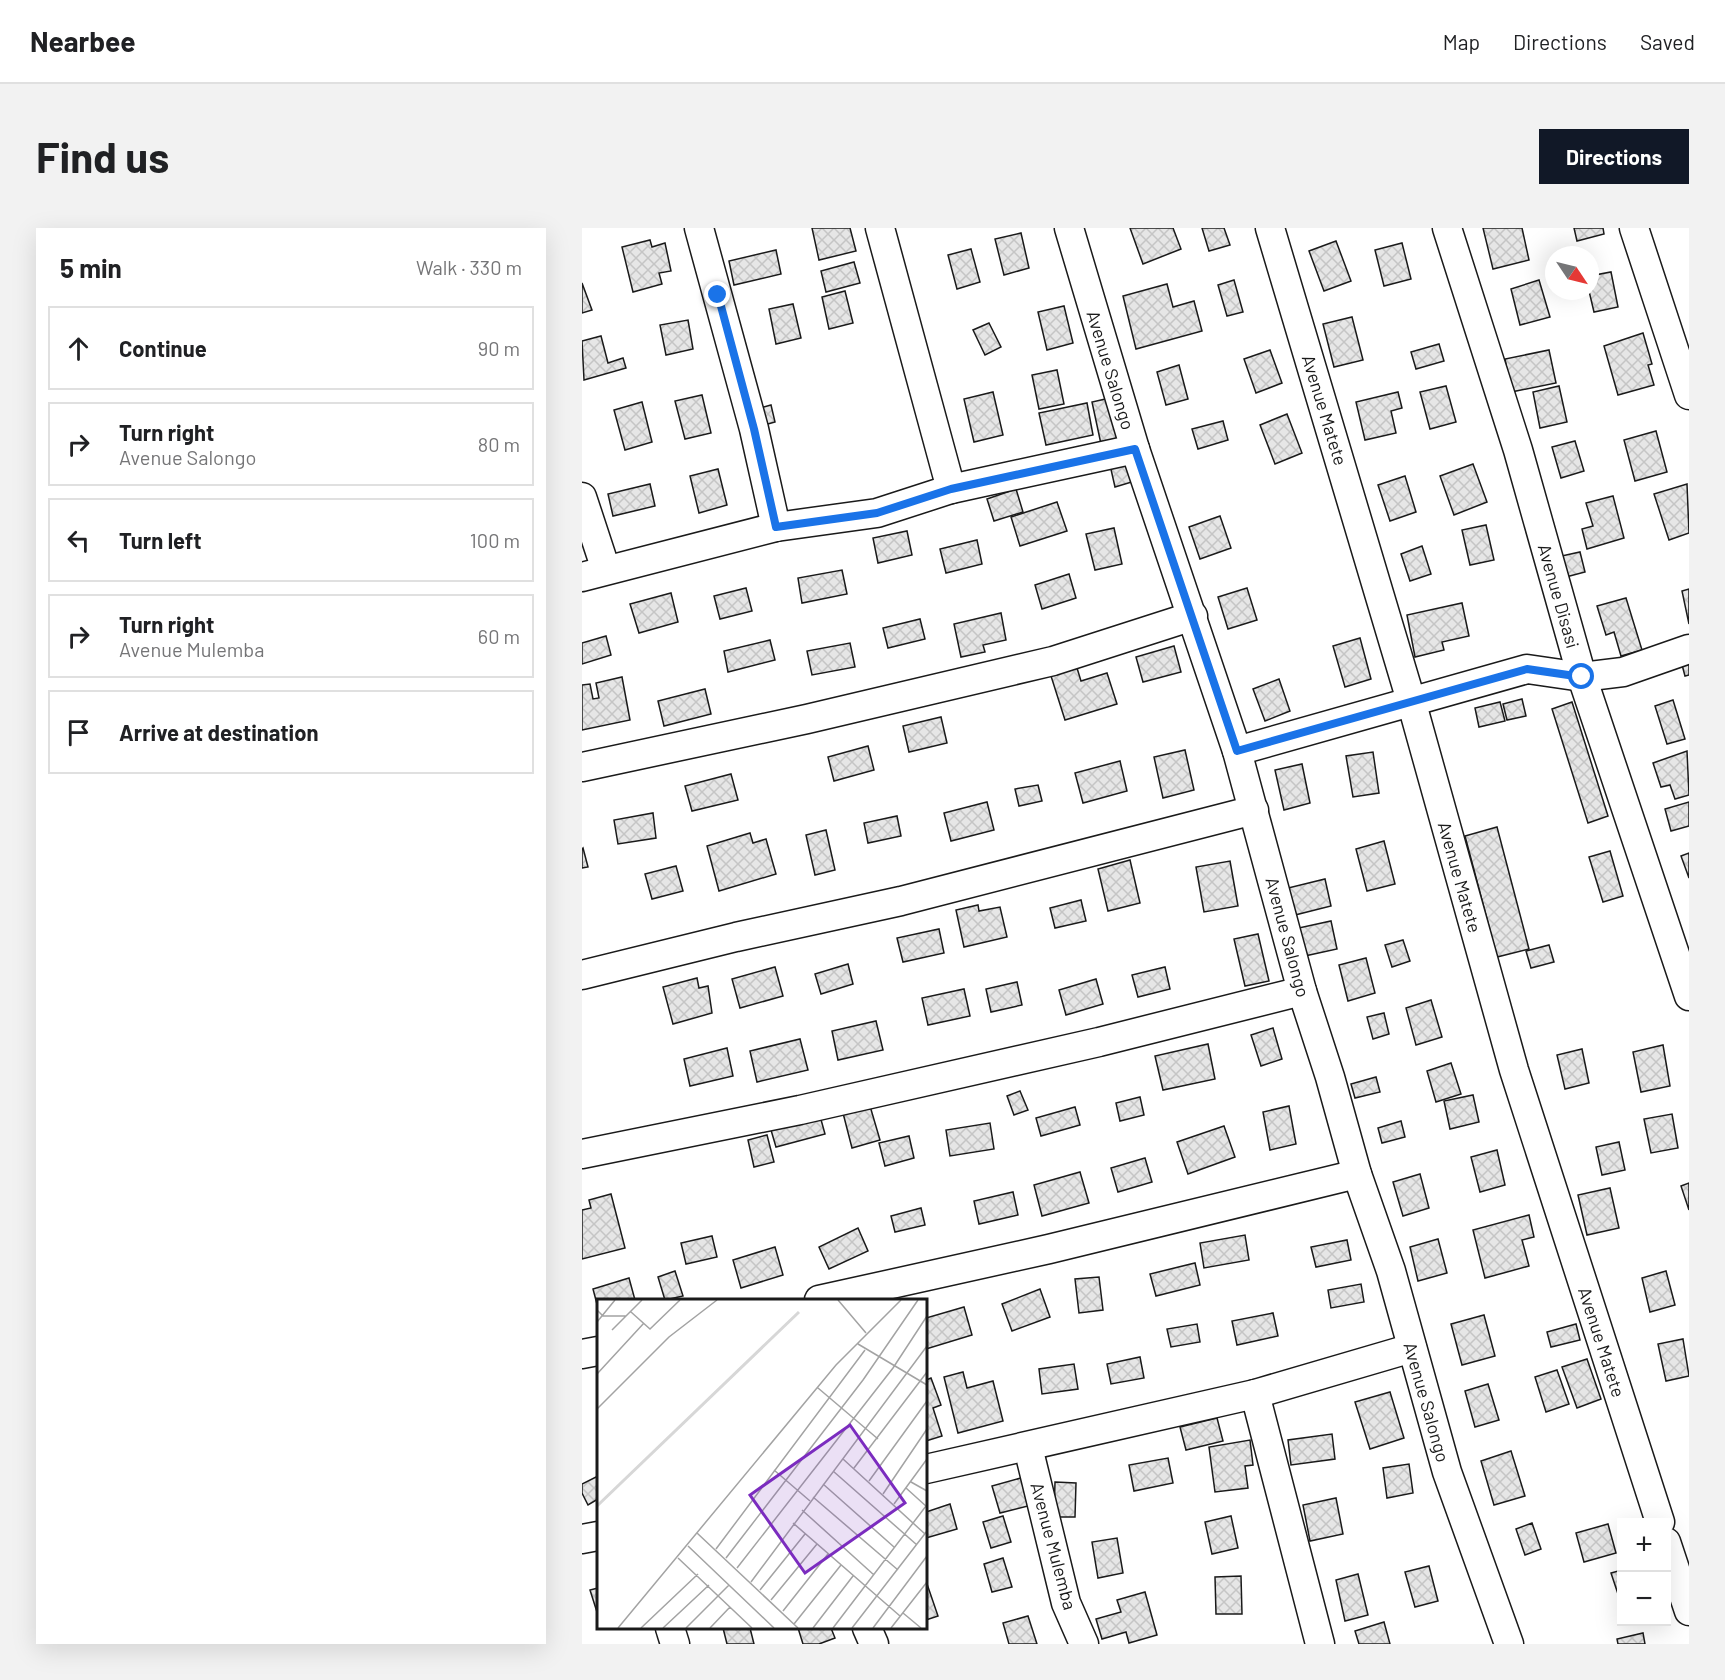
<!DOCTYPE html>
<html lang="en">
<head>
<meta charset="utf-8">
<style>
	:root { --surface:#fff; --page:#f2f2f2; --text:#202124; --muted:#757577; --line:#e0e0e0; --accent:#111827 }
	body { margin:0; font-family:Barlow,sans-serif; background:var(--page); color:var(--text) }
	.controls { position:absolute; right:18px; bottom:18px; display:grid; overflow:hidden; border-radius:0px; box-shadow:0 6px 24px #0002 }
	.controls button { width:54px; height:54px; display:grid; place-items:center; padding:0; border:0; border-bottom:2px solid var(--line); background:var(--surface); color:var(--text); font:30px sans-serif }
	.compass { position:absolute; left:963px; top:18px; width:54px; height:54px; border-radius:50%; background:var(--surface); box-shadow:0 6px 24px #0002; rotate:125deg }
	.stop { position:absolute; width:18px; height:18px; margin:-14px; border:4px solid #1a73e8; border-radius:50%; background:#fff }
	.stop.end { background:#1a73e8; border-color:#fff; box-shadow:0 2px 6px #0008 }
	.list { margin:0; padding:0; list-style:none }
	h2 { display:flex; justify-content:space-between; align-items:center; height:78px; margin:0; padding:0 24px; font-size:26px }
	h2 small { font-size:20px; font-weight:400; color:var(--muted) }
	.list li { display:grid; grid-template-columns:39px 1fr auto; gap:18px; align-items:center; box-sizing:border-box; height:84px; margin:0 12px 12px; padding:0 12px; border:2px solid var(--line); border-radius:0px }
	.list b { display:block; font-size:22px; white-space:nowrap }
	.list p { margin:0; font-size:20px; white-space:nowrap; color:var(--muted) }
	.list em { font-size:20px; font-style:normal; color:var(--muted) }
	.icon { flex:none; width:33px; height:33px; fill:none; stroke:currentColor; stroke-width:2; stroke-linecap:round; stroke-linejoin:round }
	.map { position:relative; flex:none; width:1107px; height:1416px; overflow:hidden; border-radius:0px }
	header { display:flex; align-items:center; gap:36px; box-sizing:border-box; height:84px; padding:0 30px; background:var(--surface); border-bottom:2px solid var(--line) }
	header strong { font-size:28px }
	nav { display:flex; gap:33px; margin-inline-start:auto; font-size:21px }
	.intro { display:flex; align-items:center; justify-content:space-between; box-sizing:border-box; height:144px; padding:0 36px }
	h1 { margin:0; font-size:42px }
	.button { padding:15px 27px; border-radius:0px; background:var(--accent); color:#fff; font-size:21px; font-weight:700 }
	main { display:flex; gap:36px; padding:0 36px }
	aside { flex:1; background:var(--surface); border-radius:0px; box-shadow:0 6px 24px #0002 }
	.map>svg:first-child { display:block }
	.building { fill:url(#building-cross-hatch); stroke:#1a1a1a; stroke-width:1.5 }
	.lines { fill:none; stroke-linecap:round; stroke-linejoin:round }
	.minor-casing { stroke:#1a1a1a; stroke-width:31 }
	.minor { stroke:#fff; stroke-width:28 }
	.route { stroke:#1a73e8; stroke-width:8 }
	.labels { text-anchor:middle; dominant-baseline:central; stroke-width:4.5; stroke-linejoin:round; paint-order:stroke }
	.street-label { font-size:18px; fill:#1a1a1a; stroke:#fff }
	.inset-river { fill:none; stroke:#d7d7d7; stroke-width:3 }
	.inset-road { fill:none; stroke:#a3a3a3; stroke-width:1.5 }
	.view { fill:#7b2cbf; fill-opacity:0.15; stroke:#7b2cbf; stroke-width:3 }
	.inset-edge { fill:none; stroke:#1a1a1a; stroke-width:3 }
</style>
</head>
<body>
<header>
<strong>Nearbee</strong>
<nav><a>Map</a><a>Directions</a><a>Saved</a></nav>
</header>
<div class="intro"><h1>Find us</h1><a class="button">Directions</a></div>
<main>
<aside>
<h2>5 min<small>Walk · 330 m</small></h2>
<ul class="list">
<li><svg class="icon" aria-label="ahead" viewBox="0 0 24 24"><path d="M12 20V5M6 11l6-6 6 6"/></svg><div><b>Continue</b></div><em>90 m</em></li>
<li><svg class="icon" aria-label="right" viewBox="0 0 24 24"><path d="M7 20v-9h11M14 6l5 5-5 5"/></svg><div><b>Turn right</b><p>Avenue Salongo</p></div><em>80 m</em></li>
<li><svg class="icon" aria-label="left" viewBox="0 0 24 24"><path d="M17 20v-9H6M10 6l-5 5 5 5"/></svg><div><b>Turn left</b></div><em>100 m</em></li>
<li><svg class="icon" aria-label="right" viewBox="0 0 24 24"><path d="M7 20v-9h11M14 6l5 5-5 5"/></svg><div><b>Turn right</b><p>Avenue Mulemba</p></div><em>60 m</em></li>
<li><svg class="icon" aria-label="arrive" viewBox="0 0 24 24"><path d="M6 21V4h12l-3 4 3 4H6"/></svg><div><b>Arrive at destination</b></div></li>
</ul>
</aside>
<div class="map">
<svg width="1107" height="1416" viewBox="0 0 1107 1416">
	<defs>
		<pattern id="building-cross-hatch" width="8" height="8" patternUnits="userSpaceOnUse" patternTransform="scale(1.5)"><rect width="8" height="8" fill="#e6e6e6"/><path d="M0 0l8 8M0 8l8-8" fill="none" stroke="#c5c5c5"/></pattern>
	</defs>
	<rect width="100%" height="100%" fill="#fff"/>
	<g class="building">
		<path d="M230,0H268L274,23L237,32Z"/>
		<path d="M548,0H591L599,21L561,36Z"/>
		<path d="M620,0H642L648,17L627,23Z"/>
		<path d="M901,0H940L947,32L911,41Z"/>
		<path d="M992,0H1021L1022,6L995,13Z"/>
		<path d="M439,5L447,40L422,47L413,11Z"/>
		<path d="M68,12L70,19L83,15L89,43L77,45L80,56L51,64L40,19Z"/>
		<path d="M754,13L769,53L742,63L727,23Z"/>
		<path d="M820,15L829,51L802,58L793,22Z"/>
		<path d="M389,21L398,54L375,61L366,27Z"/>
		<path d="M194,22L199,46L152,57L147,33Z"/>
		<path d="M272,34L278,55L244,64L239,43Z"/>
		<path d="M1029,44L1036,79L1012,84L1007,63L1008,48Z"/>
		<path d="M652,52L661,84L645,88L636,57Z"/>
		<path d="M957,52L968,89L938,97L929,61Z"/>
		<path d="M0,55L10,82L0,85Z"/>
		<path d="M585,56L591,79L612,73L620,103L554,121L541,68Z"/>
		<path d="M263,63L271,95L247,101L240,69Z"/>
		<path d="M211,76L219,110L194,116L187,81Z"/>
		<path d="M482,78L491,115L465,122L456,84Z"/>
		<path d="M770,89L781,132L752,139L741,96Z"/>
		<path d="M106,92L111,121L84,127L78,97Z"/>
		<path d="M407,95L419,119L403,127L391,102Z"/>
		<path d="M1061,105L1070,136L1066,137L1072,157L1036,167L1022,118Z"/>
		<path d="M19,108L26,135L41,130L44,140L2,152L0,113Z"/>
		<path d="M857,116L862,133L834,141L829,124Z"/>
		<path d="M688,122L700,155L674,165L662,131Z"/>
		<path d="M967,122L974,155L929,164L923,131Z"/>
		<path d="M597,137L606,171L584,177L575,144Z"/>
		<path d="M475,142L482,176L457,181L450,147Z"/>
		<path d="M864,158L874,194L848,201L838,164Z"/>
		<path d="M977,158L985,194L958,200L951,164Z"/>
		<path d="M411,164L421,207L392,214L382,171Z"/>
		<path d="M816,164L820,180L809,183L814,205L783,212L774,174Z"/>
		<path d="M120,167L129,205L103,211L93,173Z"/>
		<path d="M528,170L536,212L519,216L510,174Z"/>
		<path d="M60,174L70,214L43,222L32,182Z"/>
		<path d="M505,175L511,207L464,217L457,185Z"/>
		<path d="M189,177L193,194L175,199L171,182Z"/>
		<path d="M705,186L720,225L693,236L678,197Z"/>
		<path d="M641,193L646,212L616,221L610,201Z"/>
		<path d="M1074,203L1085,244L1053,253L1042,212Z"/>
		<path d="M993,213L1002,243L979,250L970,219Z"/>
		<path d="M548,232L553,253L533,259L528,237Z"/>
		<path d="M891,236L905,274L872,287L858,248Z"/>
		<path d="M136,241L145,277L117,285L108,248Z"/>
		<path d="M823,248L834,284L808,293L796,257Z"/>
		<path d="M68,256L73,278L31,288L26,266Z"/>
		<path d="M1105,256L1107,305L1087,312L1072,266Z"/>
		<path d="M434,261L441,284L412,293L405,271Z"/>
		<path d="M1031,268L1042,310L1005,321L1000,301L1011,298L1004,275Z"/>
		<path d="M475,274L485,303L438,318L429,289Z"/>
		<path d="M638,288L649,320L618,331L607,299Z"/>
		<path d="M904,297L912,332L888,337L880,302Z"/>
		<path d="M532,300L540,336L513,342L504,306Z"/>
		<path d="M325,303L330,327L296,335L291,310Z"/>
		<path d="M395,312L400,336L364,345L358,321Z"/>
		<path d="M840,318L849,346L828,353L819,326Z"/>
		<path d="M998,324L1003,344L980,350L975,329Z"/>
		<path d="M260,342L265,366L220,375L216,350Z"/>
		<path d="M487,346L494,370L460,381L453,357Z"/>
		<path d="M164,360L170,383L138,391L132,368Z"/>
		<path d="M665,360L675,392L646,401L636,369Z"/>
		<path d="M1107,361V396L1100,363Z"/>
		<path d="M89,365L96,394L57,405L48,376Z"/>
		<path d="M1044,370L1060,422L1039,428L1032,404L1024,407L1015,378Z"/>
		<path d="M880,375L887,408L860,414L862,422L833,429L825,387Z"/>
		<path d="M419,385L424,412L401,417L403,424L379,429L372,396Z"/>
		<path d="M338,391L343,411L306,420L301,400Z"/>
		<path d="M24,408L29,427L0,436V415Z"/>
		<path d="M778,410L789,451L763,459L751,418Z"/>
		<path d="M188,412L193,432L146,444L142,423Z"/>
		<path d="M268,415L273,439L230,447L225,423Z"/>
		<path d="M592,418L599,444L561,454L554,429Z"/>
		<path d="M1107,431V447L1103,448L1099,433Z"/>
		<path d="M495,440L499,453L525,445L535,476L483,492L469,448Z"/>
		<path d="M40,449L48,492L0,502V457L8,456L11,471L17,470L14,455Z"/>
		<path d="M697,451L708,483L683,493L671,461Z"/>
		<path d="M123,461L129,486L82,498L76,473Z"/>
		<path d="M940,471L944,488L925,492L921,476Z"/>
		<path d="M1091,472L1103,511L1085,516L1073,478Z"/>
		<path d="M918,474L923,493L897,499L893,480Z"/>
		<path d="M990,474L1026,588L1006,595L970,481Z"/>
		<path d="M359,489L365,515L327,524L321,498Z"/>
		<path d="M286,518L292,542L252,553L246,529Z"/>
		<path d="M603,522L612,562L581,570L572,529Z"/>
		<path d="M1105,523L1107,567L1093,571L1088,557L1079,559L1071,535Z"/>
		<path d="M791,524L797,565L771,569L764,528Z"/>
		<path d="M538,533L545,563L501,575L493,545Z"/>
		<path d="M720,536L728,575L702,582L693,542Z"/>
		<path d="M149,546L156,572L110,583L103,558Z"/>
		<path d="M456,557L460,573L437,578L433,561Z"/>
		<path d="M405,574L412,602L369,613L362,585Z"/>
		<path d="M1107,574V598L1089,603L1083,581Z"/>
		<path d="M71,585L74,610L36,616L32,592Z"/>
		<path d="M315,588L319,608L286,615L282,595Z"/>
		<path d="M915,599L947,721L915,729L883,608Z"/>
		<path d="M244,602L253,642L233,647L224,607Z"/>
		<path d="M168,605L171,615L184,611L194,646L137,663L125,618Z"/>
		<path d="M802,613L813,656L785,663L774,621Z"/>
		<path d="M1,620L6,639L0,640V621Z"/>
		<path d="M1028,623L1041,668L1021,674L1007,629Z"/>
		<path d="M1107,625V650L1099,628Z"/>
		<path d="M548,632L558,675L526,683L516,641Z"/>
		<path d="M648,633L656,678L622,684L614,639Z"/>
		<path d="M94,638L101,663L70,671L63,646Z"/>
		<path d="M743,651L749,678L709,688L702,661Z"/>
		<path d="M499,672L504,693L473,700L468,680Z"/>
		<path d="M396,677L397,683L418,679L425,709L382,719L374,682Z"/>
		<path d="M749,693L755,721L718,729L712,701Z"/>
		<path d="M357,701L362,725L321,734L315,710Z"/>
		<path d="M676,706L687,753L663,758L652,711Z"/>
		<path d="M821,712L828,733L810,739L803,717Z"/>
		<path d="M967,717L972,734L949,740L944,723Z"/>
		<path d="M784,730L793,765L766,773L757,737Z"/>
		<path d="M266,736L271,756L239,766L233,746Z"/>
		<path d="M193,739L201,768L158,780L150,751Z"/>
		<path d="M583,739L588,761L556,769L550,747Z"/>
		<path d="M115,750L117,760L126,758L130,785L91,796L81,759Z"/>
		<path d="M514,751L521,776L484,787L477,762Z"/>
		<path d="M435,754L440,777L409,784L404,761Z"/>
		<path d="M382,761L388,788L346,797L340,770Z"/>
		<path d="M849,772L860,809L834,817L824,780Z"/>
		<path d="M802,785L807,806L791,811L785,789Z"/>
		<path d="M294,793L301,822L256,832L250,803Z"/>
		<path d="M691,800L700,831L679,838L669,807Z"/>
		<path d="M218,811L226,842L175,854L168,823Z"/>
		<path d="M626,816L633,851L581,862L573,828Z"/>
		<path d="M1081,817L1088,858L1059,864L1051,824Z"/>
		<path d="M145,820L151,848L108,858L102,831Z"/>
		<path d="M1000,821L1007,855L983,861L975,827Z"/>
		<path d="M869,835L879,866L854,874L845,843Z"/>
		<path d="M794,849L798,864L773,870L769,856Z"/>
		<path d="M438,863L446,882L432,887L425,868Z"/>
		<path d="M891,867L897,894L868,901L862,873Z"/>
		<path d="M558,869L562,887L538,893L534,875Z"/>
		<path d="M288,878L298,912L270,920L261,885Z"/>
		<path d="M707,878L714,916L688,922L681,884Z"/>
		<path d="M493,879L498,897L459,908L454,890Z"/>
		<path d="M1090,886L1096,920L1069,925L1062,891Z"/>
		<path d="M238,888L243,906L194,919L189,902Z"/>
		<path d="M819,893L823,909L800,915L796,900Z"/>
		<path d="M408,895L412,921L368,928L364,902Z"/>
		<path d="M642,898L653,929L606,946L595,914Z"/>
		<path d="M185,907L192,934L172,939L166,912Z"/>
		<path d="M327,908L332,930L303,938L297,915Z"/>
		<path d="M1037,914L1043,942L1020,947L1014,919Z"/>
		<path d="M915,922L923,957L898,964L889,929Z"/>
		<path d="M563,930L570,954L536,964L529,940Z"/>
		<path d="M498,944L507,975L460,988L452,957Z"/>
		<path d="M838,946L847,980L821,988L811,954Z"/>
		<path d="M1107,955V982L1099,958Z"/>
		<path d="M1028,960L1037,1000L1005,1007L996,967Z"/>
		<path d="M431,964L436,987L397,996L392,973Z"/>
		<path d="M29,966L43,1020L0,1031V982L9,980L7,972Z"/>
		<path d="M339,980L343,997L313,1004L309,988Z"/>
		<path d="M947,987L952,1009L940,1012L947,1038L903,1050L891,1002Z"/>
		<path d="M276,1000L286,1023L247,1041L237,1019Z"/>
		<path d="M663,1007L667,1032L622,1040L618,1015Z"/>
		<path d="M130,1008L135,1029L104,1036L99,1015Z"/>
		<path d="M856,1011L865,1045L836,1053L828,1019Z"/>
		<path d="M765,1012L769,1032L734,1039L729,1019Z"/>
		<path d="M193,1019L201,1047L159,1060L151,1032Z"/>
		<path d="M613,1035L618,1057L574,1068L568,1046Z"/>
		<path d="M93,1043L101,1068L83,1072L76,1049Z"/>
		<path d="M1084,1043L1093,1077L1068,1084L1060,1050Z"/>
		<path d="M517,1049L521,1082L497,1085L493,1051Z"/>
		<path d="M47,1050L53,1072H16V1080L11,1061Z"/>
		<path d="M779,1056L782,1074L749,1080L746,1062Z"/>
		<path d="M458,1061L468,1089L430,1103L420,1076Z"/>
		<path d="M382,1079L390,1107L344,1121V1090Z"/>
		<path d="M691,1085L696,1108L655,1117L650,1093Z"/>
		<path d="M902,1087L913,1128L880,1137L869,1096Z"/>
		<path d="M615,1096L618,1114L589,1119L585,1101Z"/>
		<path d="M994,1096L998,1112L969,1119L965,1104Z"/>
		<path d="M1101,1111L1107,1148L1084,1153L1076,1116Z"/>
		<path d="M558,1129L562,1150L529,1156L525,1136Z"/>
		<path d="M1005,1131L1019,1171L995,1180L980,1139Z"/>
		<path d="M492,1136L496,1161L460,1166L457,1141Z"/>
		<path d="M975,1142L987,1176L964,1184L953,1149Z"/>
		<path d="M381,1144L385,1160L411,1153L421,1193L376,1205L362,1149Z"/>
		<path d="M349,1150L359,1177L351,1180L360,1208L344,1213V1152Z"/>
		<path d="M906,1156L917,1192L893,1199L883,1163Z"/>
		<path d="M808,1164L822,1210L788,1221L773,1174Z"/>
		<path d="M635,1190L641,1213L604,1222L598,1199Z"/>
		<path d="M750,1206L753,1231L709,1237L706,1212Z"/>
		<path d="M668,1212L671,1237L663,1238L666,1260L633,1264L627,1219Z"/>
		<path d="M929,1223L943,1268L912,1277L899,1233Z"/>
		<path d="M586,1230L591,1255L552,1263L547,1237Z"/>
		<path d="M827,1236L831,1265L805,1270L801,1240Z"/>
		<path d="M16,1248V1271L6,1277L0,1265V1256Z"/>
		<path d="M439,1250L446,1278L418,1285L410,1258Z"/>
		<path d="M473,1254L494,1255L493,1289H472Z"/>
		<path d="M754,1270L761,1306L728,1313L721,1277Z"/>
		<path d="M368,1276L375,1301L344,1310V1284Z"/>
		<path d="M421,1288L429,1314L409,1320L401,1294Z"/>
		<path d="M649,1288L656,1320L630,1326L623,1294Z"/>
		<path d="M950,1295L959,1321L943,1327L934,1301Z"/>
		<path d="M1026,1296L1034,1325L1002,1334L994,1305Z"/>
		<path d="M535,1310L541,1345L516,1350L510,1314Z"/>
		<path d="M421,1330L430,1359L410,1364L402,1336Z"/>
		<path d="M847,1338L856,1373L833,1379L823,1344Z"/>
		<path d="M1040,1342V1378L1029,1345Z"/>
		<path d="M776,1346L786,1387L763,1393L754,1352Z"/>
		<path d="M659,1348L660,1386H634L633,1349Z"/>
		<path d="M344,1353L356,1388L344,1392Z"/>
		<path d="M16,1360V1383L15,1384L8,1362Z"/>
		<path d="M563,1364L575,1407L547,1415L544,1404L520,1411L514,1391L539,1384L535,1372Z"/>
		<path d="M446,1388L455,1416H427L421,1395Z"/>
		<path d="M802,1394L808,1416H777L773,1403Z"/>
		<path d="M141,1400H168L172,1416H145Z"/>
		<path d="M216,1400H249L253,1410L237,1416H221Z"/>
		<path d="M1061,1405L1063,1416H1036L1035,1411Z"/>
	</g>
	<g class="lines">
		<g class="minor-casing">
			<g id="minor">
				<path d="M117,0L172,201L194,299"/>
				<path d="M298,0L369,261"/>
				<path d="M487,0L553,221L655,523L720,763L748,849L775,946L809,1043L865,1244L927,1416"/>
				<path d="M688,0L830,476L932,842L1078,1294"/>
				<path d="M865,0L936,222L1000,449L1107,768"/>
				<path d="M1052,0L1107,167"/>
				<path d="M0,269L24,342"/>
				<path d="M0,349L194,299L295,285L369,261L553,221"/>
				<path d="M655,523L945,441L1000,449L1041,444L1107,421"/>
				<path d="M0,539L225,491L471,433L611,388"/>
				<path d="M0,747L154,709L319,673L672,582"/>
				<path d="M0,926L218,882L517,814L720,763"/>
				<path d="M237,1072L467,1021L775,946"/>
				<path d="M0,1126L16,1123"/>
				<path d="M673,1166L738,1416"/>
				<path d="M446,1219L484,1375L502,1416"/>
				<path d="M344,1241L673,1166L830,1120"/>
				<path d="M0,1311L16,1308"/>
				<path d="M1084,1314L1107,1383"/>
				<path d="M88,1400L93,1416"/>
				<path d="M285,1400L292,1416"/>
			</g>
		</g>
		<use href="#minor" class="minor"/>
	</g>
	<g class="lines">
		<path class="route" d="M136,67L172,201L194,299L295,285L369,261L553,221L655,523L945,441L1000,449"/>
	</g>
	<g class="labels">
		<g class="street-label">
			<text transform="translate(529 142) rotate(73)">Avenue Salongo</text>
			<text transform="translate(743 182) rotate(73)">Avenue Matete</text>
			<text transform="translate(977 368) rotate(74)">Avenue Disasi</text>
			<text transform="translate(878 649) rotate(74)">Avenue Matete</text>
			<text transform="translate(706 709) rotate(75)">Avenue Salongo</text>
			<text transform="translate(1020 1114) rotate(72)">Avenue Matete</text>
			<text transform="translate(845 1174) rotate(74)">Avenue Salongo</text>
			<text transform="translate(472 1318) rotate(75)">Avenue Mulemba</text>
		</g>
	</g>
	<g transform="translate(15 1071)">
		<rect width="330" height="330" fill="#fff"/>
		<path class="inset-river" d="M0,207L202,13"/>
		<path class="inset-road" d="M241,1L269,34M0,11L6,17H29M34,13L53,30L83,1M0,23L18,1M15,31L45,1M261,45L330,86M0,75L47,24M221,89L281,140M0,110L72,38L120,1M246,160L328,235M257,169L330,73M177,171L213,202M236,172L320,246M272,182L330,102M314,183L330,192M226,185L297,248M309,189L330,208M286,195L330,130M216,198L301,271M297,205L330,160M205,211L277,276M196,224L303,317M100,234L201,329M91,247L177,329M119,250L268,51M81,259L155,329M129,259L266,81L321,1M140,269L296,69L330,17M154,283L330,47M163,291L208,235M174,301L220,245M186,312L231,255M306,314L324,329M197,325L244,266M21,329L239,66L304,1M44,329L101,275M66,329L112,286M89,329L132,286M113,329L133,308M216,329L256,277M236,329L329,207M255,329L330,232M276,329L330,257M294,329L330,283"/>
		<path class="view" d="M253,126L308,204L208,274L153,196Z"/>
		<rect width="330" height="330" class="inset-edge"/>
	</g>
</svg>
<div class="controls">
<button>+</button>
<button>−</button>
</div>
<svg class="compass" viewBox="-18 -18 36 36"><path d="M0-13l5 13h-10z" fill="#e53935"/><path d="M0 13l5-13h-10z" fill="#757577"/></svg>
<div class="stop" style="left:1000px;top:449px"></div>
<div class="stop end" style="left:136px;top:67px"></div>
</div>
</main>
</body>
</html>
